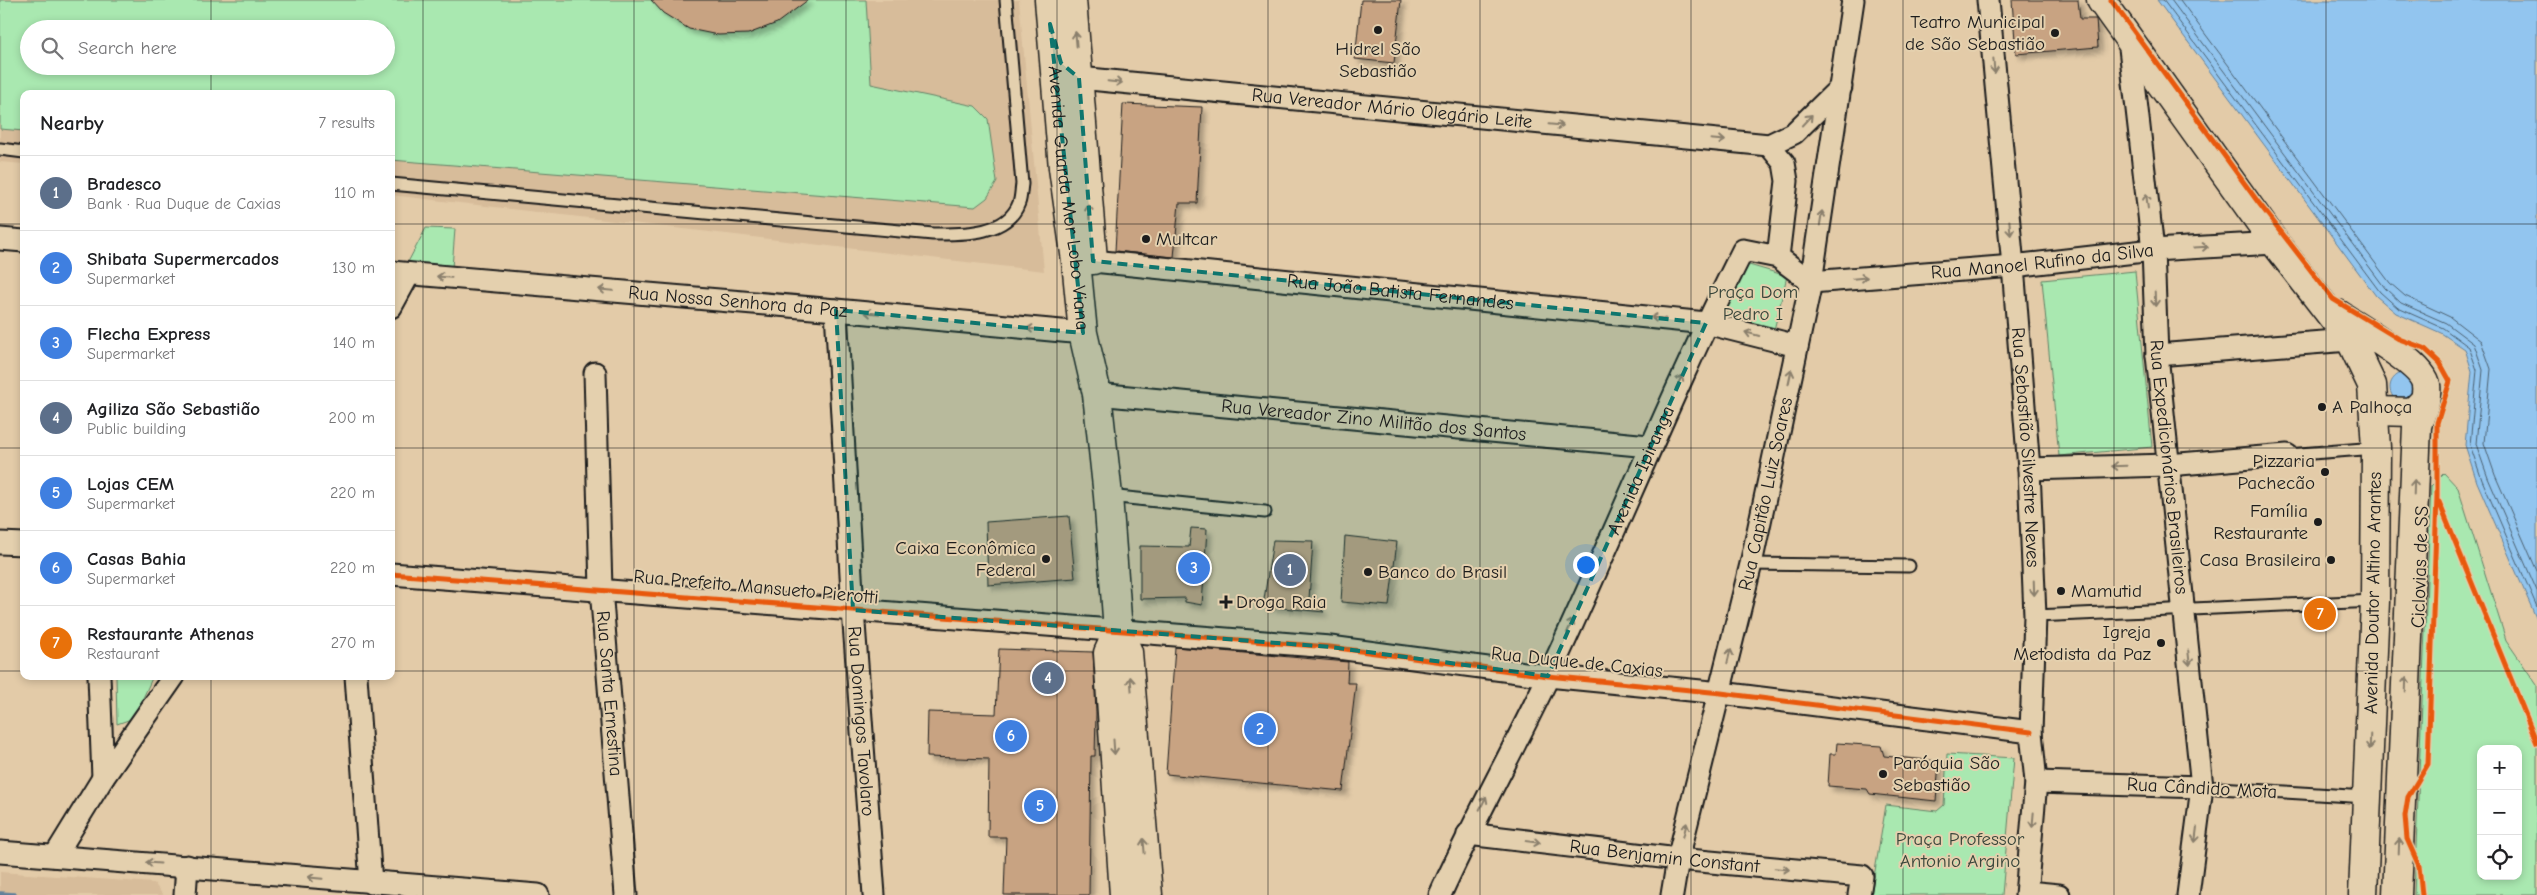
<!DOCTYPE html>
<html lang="en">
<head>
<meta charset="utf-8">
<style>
	:root { --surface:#fff; --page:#f2f2f2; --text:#202124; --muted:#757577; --line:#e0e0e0; --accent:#1c1c1c }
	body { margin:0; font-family:"Comic Neue",sans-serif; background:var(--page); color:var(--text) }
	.controls { position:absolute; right:15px; bottom:15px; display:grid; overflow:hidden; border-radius:10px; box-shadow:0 2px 8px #0003 }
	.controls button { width:45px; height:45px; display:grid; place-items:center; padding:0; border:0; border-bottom:1px solid var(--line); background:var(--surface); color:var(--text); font:25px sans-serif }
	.you { position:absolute; left:1585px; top:564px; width:18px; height:18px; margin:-12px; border:4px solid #fff; border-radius:50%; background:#1a73e8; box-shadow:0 0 0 8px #1a73e833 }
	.badge { display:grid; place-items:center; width:32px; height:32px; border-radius:50%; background:var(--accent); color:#fff; font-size:16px; font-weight:700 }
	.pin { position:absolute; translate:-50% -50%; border:2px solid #fff; box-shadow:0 1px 5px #0006 }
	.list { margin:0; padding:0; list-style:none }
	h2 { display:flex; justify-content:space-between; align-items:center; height:65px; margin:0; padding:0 20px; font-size:21px }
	h2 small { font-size:16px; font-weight:400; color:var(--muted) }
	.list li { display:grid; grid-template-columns:32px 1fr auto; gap:15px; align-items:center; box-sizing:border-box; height:75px; padding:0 20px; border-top:1px solid var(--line) }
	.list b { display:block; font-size:19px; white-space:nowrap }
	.list p { margin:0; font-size:16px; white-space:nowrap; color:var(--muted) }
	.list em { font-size:16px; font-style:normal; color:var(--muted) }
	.icon { flex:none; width:28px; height:28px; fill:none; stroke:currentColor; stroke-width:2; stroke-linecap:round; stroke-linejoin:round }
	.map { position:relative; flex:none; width:2537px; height:895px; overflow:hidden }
	.search { position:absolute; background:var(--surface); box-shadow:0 2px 8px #0003; left:20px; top:20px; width:375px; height:55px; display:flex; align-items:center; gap:12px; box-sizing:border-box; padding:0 18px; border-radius:28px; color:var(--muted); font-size:19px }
	.panel { position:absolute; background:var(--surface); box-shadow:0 2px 8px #0003; left:20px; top:90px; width:375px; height:590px; border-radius:10px }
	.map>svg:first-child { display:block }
	.built { fill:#d7bc9a; fill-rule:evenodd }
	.green { fill:#a9e8b0; stroke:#628266; fill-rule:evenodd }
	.water { fill:#92c5ef; stroke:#63819b }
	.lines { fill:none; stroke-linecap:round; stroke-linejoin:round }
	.shore { stroke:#4b6070; stroke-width:1 }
	.stream { stroke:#63819b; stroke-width:5.5 }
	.building { fill:#c8a382; stroke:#1c1c1c; filter:url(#shadow) }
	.lane-casing { stroke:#1c1c1c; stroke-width:15 }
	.street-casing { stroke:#1c1c1c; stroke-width:25 }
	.secondary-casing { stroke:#1c1c1c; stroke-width:31 }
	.primary-casing { stroke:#1c1c1c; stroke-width:31 }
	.lane { stroke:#e4d0ae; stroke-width:11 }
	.street { stroke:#e4d0ae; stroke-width:21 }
	.secondary { stroke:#e4d0ae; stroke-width:28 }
	.primary { stroke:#e4d0ae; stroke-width:28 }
	.cycleway-casing { stroke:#e4d0ae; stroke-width:8 }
	.cycleway { stroke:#e8590c; stroke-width:5 }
	.oneway { stroke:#8a7f6c }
	.marked { fill:#0f766e; fill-opacity:0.2; stroke:#0f766e; stroke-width:4; stroke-dasharray:10 6; stroke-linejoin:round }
	.grid { fill:none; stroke:#1c1c1c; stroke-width:1; stroke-opacity:0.55 }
	.poi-dot { fill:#1c1c1c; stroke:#e4d0ae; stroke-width:2 }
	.labels { text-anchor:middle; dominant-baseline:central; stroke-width:4; stroke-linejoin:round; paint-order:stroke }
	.poi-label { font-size:19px; fill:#1c1c1c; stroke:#e4d0ae; text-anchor:end }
	.street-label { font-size:19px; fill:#1c1c1c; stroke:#e4d0ae }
	.park-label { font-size:19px; fill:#38453a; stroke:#e4d0ae }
</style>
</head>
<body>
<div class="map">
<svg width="2537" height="895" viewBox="0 0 2537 895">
	<defs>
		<filter id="shadow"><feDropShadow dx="4.5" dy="4.5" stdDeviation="2.5" flood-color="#0004"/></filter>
	</defs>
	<rect width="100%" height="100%" fill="#e3cba8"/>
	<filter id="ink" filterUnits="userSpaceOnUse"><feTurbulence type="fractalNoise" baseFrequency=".02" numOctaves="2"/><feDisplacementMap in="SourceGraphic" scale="10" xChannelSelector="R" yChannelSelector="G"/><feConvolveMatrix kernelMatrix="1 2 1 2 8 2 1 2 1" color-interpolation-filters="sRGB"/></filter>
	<g filter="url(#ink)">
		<g class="built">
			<path d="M0,0H1019L1044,271L391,195V94H24V164L0,162ZM29,29H386V66H29Z"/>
			<path d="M0,872L154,883L163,895H0Z"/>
		</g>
		<g class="green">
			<path d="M0,0H866L871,84L975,106L988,119L997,182L987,198L975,207L391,160V94H24V131L0,129ZM29,29H386V66H29Z"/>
			<path d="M426,228L455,229L452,268L407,264Z"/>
			<path d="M1742,263L1787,276L1774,330H1715Z"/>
			<path d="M2135,271L2152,447L2059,456L2042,280Z"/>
			<path d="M2444,473L2458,488L2506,640L2537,685V895H2414L2431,486ZM2481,749H2518V876H2481Z"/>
			<path d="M116,676H153L134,718L117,724Z"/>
			<path d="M1947,754L2014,758L2002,895H1871L1886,805L1937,811L1944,805Z"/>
		</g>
		<g class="water">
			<path d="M2157,0H2537V620L2477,482L2465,445L2472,371L2465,349L2441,333L2396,313L2376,296Z"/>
			<path d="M2401,373L2411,374L2415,398L2396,400C2386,391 2389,378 2401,373Z"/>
		</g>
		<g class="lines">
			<g class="shore">
				<path d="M2163,0L2380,292L2398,308L2443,328L2469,347L2477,370L2470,445L2482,480L2537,607"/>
				<path d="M2171,0L2385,288L2401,303L2446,323L2474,344L2483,370L2476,444L2488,478L2537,591"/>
				<path d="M2180,0L2390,283L2405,296L2450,317L2481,341L2491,369L2484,443L2495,475L2537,571"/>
			</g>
			<path class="stream" d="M0,894L14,895"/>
		</g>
		<g class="building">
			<path d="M651,0H808L777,23L748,34L718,35L689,29L663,13Z"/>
			<path d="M1361,0H1401L1394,63L1355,59Z"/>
			<path d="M2012,0H2078L2080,19H2096L2098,47L2016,54Z"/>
			<path d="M1123,104L1202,107L1197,203H1179L1174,257L1115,251Z"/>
			<path d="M1069,516L1075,578L988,585L986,522Z"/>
			<path d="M1191,528L1207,529L1202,605L1185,602V598L1140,599V546L1189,547Z"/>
			<path d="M1345,536L1397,542L1389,606L1341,602Z"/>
			<path d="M1273,540L1313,541L1309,599L1324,612L1263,606Z"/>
			<path d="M1175,647L1348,662L1347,683H1356L1343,791L1166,774Z"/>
			<path d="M999,649L1093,652L1096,713L1095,756H1091L1089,895H1004L1006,837H988L989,759L927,757L928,712L996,714Z"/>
			<path d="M1837,743L1881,746L1884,756L1939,761L1936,801L1870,794L1867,789L1828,786L1830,754H1836Z"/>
		</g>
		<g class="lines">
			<g class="lane-casing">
				<g id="lane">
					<path d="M0,149L24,152"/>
					<path d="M391,184L933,234C960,234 1007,236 1019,203C1021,198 1021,190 1022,184L1006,0"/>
					<path d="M2287,455L2376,448"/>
					<path d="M1108,496L1265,512"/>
					<path d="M1751,564L1909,566"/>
					<path d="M2035,616L2375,601"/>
					<path d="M2202,787L2367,797"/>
				</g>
			</g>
			<g class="street-casing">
				<g id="street">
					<path id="s1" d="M1988,0L2013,266L2029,469L2035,616L2031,732L2036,782L2026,895"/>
					<path id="s2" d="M2129,39L2153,250L2157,355L2202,787L2188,895"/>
					<path id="s3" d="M1067,70L1079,78L1769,145L1794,133L1841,87"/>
					<path d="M1769,145L1784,163L1787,181L1778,257"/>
					<path d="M0,239L24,241"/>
					<path id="s4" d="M1093,261L1706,323L1797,346"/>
					<path id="s5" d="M391,272L836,310L1083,333"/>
					<path d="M391,307L409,274"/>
					<path id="s6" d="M836,310L853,610L874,895"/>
					<path d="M2157,355L2362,339"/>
					<path id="s7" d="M595,373L601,589L626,895"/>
					<path id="s8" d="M1097,394L1649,446"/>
					<path d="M2029,469L2168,465L2287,455"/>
					<path d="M0,543L24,544"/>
					<path d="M391,574L1330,647L1548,676L1721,693L2031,732"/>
					<path d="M99,676L103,778"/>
					<path d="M356,676L371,883"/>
					<path d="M2036,782L2202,787"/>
					<path id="s9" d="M1468,834L1678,859L1862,876L1859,895"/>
					<path d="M0,852L538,895"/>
					<path d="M55,856L103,778L174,676"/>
					<path d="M2027,892L2059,895"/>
					<path d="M185,895L187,866"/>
					<path id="s10" d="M1440,895C1474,820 1514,749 1549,675C1615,534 1673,389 1743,250L1778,257L1811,282L2013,266L2153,250L2275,243"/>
					<path id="s11" d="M1672,895L1678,859L1751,564L1811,282L1853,0"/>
				</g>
			</g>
			<g class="secondary-casing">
				<g id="secondary">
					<path d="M2101,0L2275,243L2351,341L2372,385L2376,448L2375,601L2363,895"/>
					<path d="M2338,314C2357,327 2424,364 2426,385C2428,398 2421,413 2417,426L2397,895"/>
					<path d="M2375,411L2413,412L2425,400"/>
				</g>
			</g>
			<g class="primary-casing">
				<g id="primary">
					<path id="s12" d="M1049,0L1063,168L1076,261L1083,333L1097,394L1108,496L1118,631L1128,652L1148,895"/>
					<path d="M1072,0L1093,260"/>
					<path d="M1118,631L1108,653L1124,895"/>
				</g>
			</g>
			<use href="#lane" class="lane"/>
			<use href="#street" class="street"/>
			<use href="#secondary" class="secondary"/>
			<use href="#primary" class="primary"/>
			<g class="cycleway-casing">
				<g id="cycleway">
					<path d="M2111,0L2258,202L2333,299L2399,339L2424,348L2440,363L2450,381L2437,423V496L2428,764L2408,797L2405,816L2407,839L2419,866L2422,895"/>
					<path d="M2439,502L2537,743"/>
					<path d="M391,574L1330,647L1548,676L1721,693L2031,732"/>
				</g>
			</g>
			<use href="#cycleway" class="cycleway"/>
		</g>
		<defs><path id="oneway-shaft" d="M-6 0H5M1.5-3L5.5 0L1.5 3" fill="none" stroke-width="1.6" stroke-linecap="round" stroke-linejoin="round" transform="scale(1.25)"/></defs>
		<g class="oneway">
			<use href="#oneway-shaft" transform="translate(1076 39) rotate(-95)"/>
			<use href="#oneway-shaft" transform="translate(1994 66) rotate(85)"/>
			<use href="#oneway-shaft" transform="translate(1115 82) rotate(6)"/>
			<use href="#oneway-shaft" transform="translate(1807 120) rotate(-47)"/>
			<use href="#oneway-shaft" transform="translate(1556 125) rotate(5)"/>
			<use href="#oneway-shaft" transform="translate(1718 140) rotate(5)"/>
			<use href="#oneway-shaft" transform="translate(2147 201) rotate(-97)"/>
			<use href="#oneway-shaft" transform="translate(1089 212) rotate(-94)"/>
			<use href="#oneway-shaft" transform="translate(1821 218) rotate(-81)"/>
			<use href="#oneway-shaft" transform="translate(2010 228) rotate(85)"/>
			<use href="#oneway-shaft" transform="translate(2201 247) rotate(-3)"/>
			<use href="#oneway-shaft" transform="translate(444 277) rotate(-175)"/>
			<use href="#oneway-shaft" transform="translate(1252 277) rotate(-174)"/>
			<use href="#oneway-shaft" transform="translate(1860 278) rotate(-5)"/>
			<use href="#oneway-shaft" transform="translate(606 290) rotate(-175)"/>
			<use href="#oneway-shaft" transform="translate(2155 299) rotate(88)"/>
			<use href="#oneway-shaft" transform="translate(872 313) rotate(-175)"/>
			<use href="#oneway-shaft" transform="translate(1658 318) rotate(-174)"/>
			<use href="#oneway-shaft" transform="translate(1034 329) rotate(-175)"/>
			<use href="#oneway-shaft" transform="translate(1752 334) rotate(-165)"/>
			<use href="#oneway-shaft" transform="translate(1790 377) rotate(-78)"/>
			<use href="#oneway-shaft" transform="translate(1679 382) rotate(-65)"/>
			<use href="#oneway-shaft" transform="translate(2119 466) rotate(178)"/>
			<use href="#oneway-shaft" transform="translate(2414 487) rotate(-88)"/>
			<use href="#oneway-shaft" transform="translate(2034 588) rotate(88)"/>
			<use href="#oneway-shaft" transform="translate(1570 626) rotate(-66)"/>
			<use href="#oneway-shaft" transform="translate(1729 656) rotate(-77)"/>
			<use href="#oneway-shaft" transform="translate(2189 658) rotate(84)"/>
			<use href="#oneway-shaft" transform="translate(1131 684) rotate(-95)"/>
			<use href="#oneway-shaft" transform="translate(2406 684) rotate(-88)"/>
			<use href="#oneway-shaft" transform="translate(2370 742) rotate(92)"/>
			<use href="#oneway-shaft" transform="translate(1114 747) rotate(86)"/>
			<use href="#oneway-shaft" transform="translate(1483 803) rotate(-63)"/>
			<use href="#oneway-shaft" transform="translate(2033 820) rotate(95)"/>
			<use href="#oneway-shaft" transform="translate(1685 830) rotate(-76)"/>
			<use href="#oneway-shaft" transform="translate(2196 835) rotate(97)"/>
			<use href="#oneway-shaft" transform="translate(1533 842) rotate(7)"/>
			<use href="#oneway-shaft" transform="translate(1144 846) rotate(-95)"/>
			<use href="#oneway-shaft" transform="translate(2399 846) rotate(-88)"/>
			<use href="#oneway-shaft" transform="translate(153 863) rotate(-176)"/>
			<use href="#oneway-shaft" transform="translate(1782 869) rotate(5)"/>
			<use href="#oneway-shaft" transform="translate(315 878) rotate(-175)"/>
		</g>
	</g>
	<path class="marked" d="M1050,24L1061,63L1079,78L1093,261L1706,323L1548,676L1330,647L853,610L836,310L1083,333Z"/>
	<path class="grid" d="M211,0V29M423,0V895M634,0V895M846,0V895M1057,0V895M1268,0V895M1480,0V895M1691,0V895M1903,0V895M2114,0V895M2326,0V895M211,66V94M0,224H24M391,224H2537M0,448H24M391,448H2537M0,671H24M391,671H2537M211,676V895"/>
	<g class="poi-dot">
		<circle cx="1378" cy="30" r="5"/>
		<circle cx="2055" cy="33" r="5"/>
		<circle cx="1146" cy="239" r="5"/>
		<circle cx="2322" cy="407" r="5"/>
		<circle cx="2325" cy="472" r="5"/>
		<circle cx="2318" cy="522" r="5"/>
		<circle cx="1046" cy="559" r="5"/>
		<circle cx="2331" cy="560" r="5"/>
		<circle cx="1368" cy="572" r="5"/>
		<circle cx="2061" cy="591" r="5"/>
		<path d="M1223.5 594.5h5v5h5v5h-5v5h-5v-5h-5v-5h5z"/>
		<circle cx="2161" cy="643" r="5"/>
		<circle cx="1883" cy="774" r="5"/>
	</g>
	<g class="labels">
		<g class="poi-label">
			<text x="2045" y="22">Teatro Municipal<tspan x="2045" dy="22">de São Sebastião</tspan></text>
			<text x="1378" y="49" text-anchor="middle">Hidrel São<tspan x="1378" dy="22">Sebastião</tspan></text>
			<text x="1156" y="239" text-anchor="start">Multcar</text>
			<text x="2332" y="407" text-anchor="start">A Palhoça</text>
			<text x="2315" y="461">Pizzaria<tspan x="2315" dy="22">Pachecão</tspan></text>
			<text x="2308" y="511">Família<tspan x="2308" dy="22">Restaurante</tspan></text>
			<text x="1036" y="548">Caixa Econômica<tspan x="1036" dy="22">Federal</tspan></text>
			<text x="2321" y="560">Casa Brasileira</text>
			<text x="1378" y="572" text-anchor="start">Banco do Brasil</text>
			<text x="2071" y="591" text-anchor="start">Mamutid</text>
			<text x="1236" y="602" text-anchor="start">Droga Raia</text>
			<text x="2151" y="632">Igreja<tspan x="2151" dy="22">Metodista da Paz</tspan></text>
			<text x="1893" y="763" text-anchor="start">Paróquia São<tspan x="1893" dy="22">Sebastião</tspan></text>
		</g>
		<g class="street-label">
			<text stroke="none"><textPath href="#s3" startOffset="329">Rua Vereador Mário Olegário Leite</textPath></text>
			<text stroke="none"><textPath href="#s12" startOffset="199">Avenida Guarda Mor Lobo Viana</textPath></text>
			<text stroke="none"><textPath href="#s10" startOffset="1022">Rua Manoel Rufino da Silva</textPath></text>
			<text stroke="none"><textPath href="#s4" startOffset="309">Rua João Batista Fernandes</textPath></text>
			<text stroke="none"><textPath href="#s5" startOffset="348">Rua Nossa Senhora da Paz</textPath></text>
			<text stroke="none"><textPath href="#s8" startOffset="278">Rua Vereador Zino Militão dos Santos</textPath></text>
			<text stroke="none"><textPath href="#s1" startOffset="449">Rua Sebastião Silvestre Neves</textPath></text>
			<text stroke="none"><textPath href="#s2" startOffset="430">Rua Expedicionários Brasileiros</textPath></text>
			<text stroke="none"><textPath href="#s10" startOffset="470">Avenida Ipiranga</textPath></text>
			<text stroke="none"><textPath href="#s11" startOffset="412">Rua Capitão Luiz Soares</textPath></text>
			<text transform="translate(2420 567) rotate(-88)">Ciclovias de SS</text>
			<text transform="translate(756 587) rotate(5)">Rua Prefeito Mansueto Pierotti</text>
			<text transform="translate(2373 593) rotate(-89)">Avenida Doutor Altino Arantes</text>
			<text transform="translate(1577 662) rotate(6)">Rua Duque de Caxias</text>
			<text stroke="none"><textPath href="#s7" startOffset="321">Rua Santa Ernestina</textPath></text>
			<text stroke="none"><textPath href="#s6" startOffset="412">Rua Domingos Tavolaro</textPath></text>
			<text transform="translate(2202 788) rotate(3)">Rua Cândido Mota</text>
			<text stroke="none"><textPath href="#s9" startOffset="198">Rua Benjamin Constant</textPath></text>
		</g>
		<g class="park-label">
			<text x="1753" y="292">Praça Dom<tspan x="1753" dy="22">Pedro I</tspan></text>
			<text x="1960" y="839">Praça Professor<tspan x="1960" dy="22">Antonio Argino</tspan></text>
		</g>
	</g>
</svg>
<div class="controls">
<button>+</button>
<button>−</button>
<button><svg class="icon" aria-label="locate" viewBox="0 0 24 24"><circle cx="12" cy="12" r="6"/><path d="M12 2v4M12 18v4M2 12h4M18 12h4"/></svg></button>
</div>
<div class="you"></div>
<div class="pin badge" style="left:1290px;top:570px;background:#5c6f8a">1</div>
<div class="pin badge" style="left:1260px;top:729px;background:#3f7fe0">2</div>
<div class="pin badge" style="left:1194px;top:568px;background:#3f7fe0">3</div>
<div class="pin badge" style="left:1048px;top:678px;background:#5c6f8a">4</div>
<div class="pin badge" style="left:1040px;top:806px;background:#3f7fe0">5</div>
<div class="pin badge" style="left:1011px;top:736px;background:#3f7fe0">6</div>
<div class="pin badge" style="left:2320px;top:614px;background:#e8710a">7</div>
<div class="search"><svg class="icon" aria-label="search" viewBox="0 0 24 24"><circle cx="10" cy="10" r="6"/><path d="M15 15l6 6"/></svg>Search here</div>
<section class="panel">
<h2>Nearby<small>7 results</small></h2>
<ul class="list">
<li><span class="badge" style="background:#5c6f8a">1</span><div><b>Bradesco</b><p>Bank · Rua Duque de Caxias</p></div><em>110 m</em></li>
<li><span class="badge" style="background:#3f7fe0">2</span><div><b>Shibata Supermercados</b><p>Supermarket</p></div><em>130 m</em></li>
<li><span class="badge" style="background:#3f7fe0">3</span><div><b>Flecha Express</b><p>Supermarket</p></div><em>140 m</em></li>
<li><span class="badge" style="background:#5c6f8a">4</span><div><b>Agiliza São Sebastião</b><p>Public building</p></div><em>200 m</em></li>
<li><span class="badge" style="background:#3f7fe0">5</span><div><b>Lojas CEM</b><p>Supermarket</p></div><em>220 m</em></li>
<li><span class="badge" style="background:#3f7fe0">6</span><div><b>Casas Bahia</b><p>Supermarket</p></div><em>220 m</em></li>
<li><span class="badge" style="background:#e8710a">7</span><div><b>Restaurante Athenas</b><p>Restaurant</p></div><em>270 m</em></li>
</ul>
</section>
</div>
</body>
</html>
